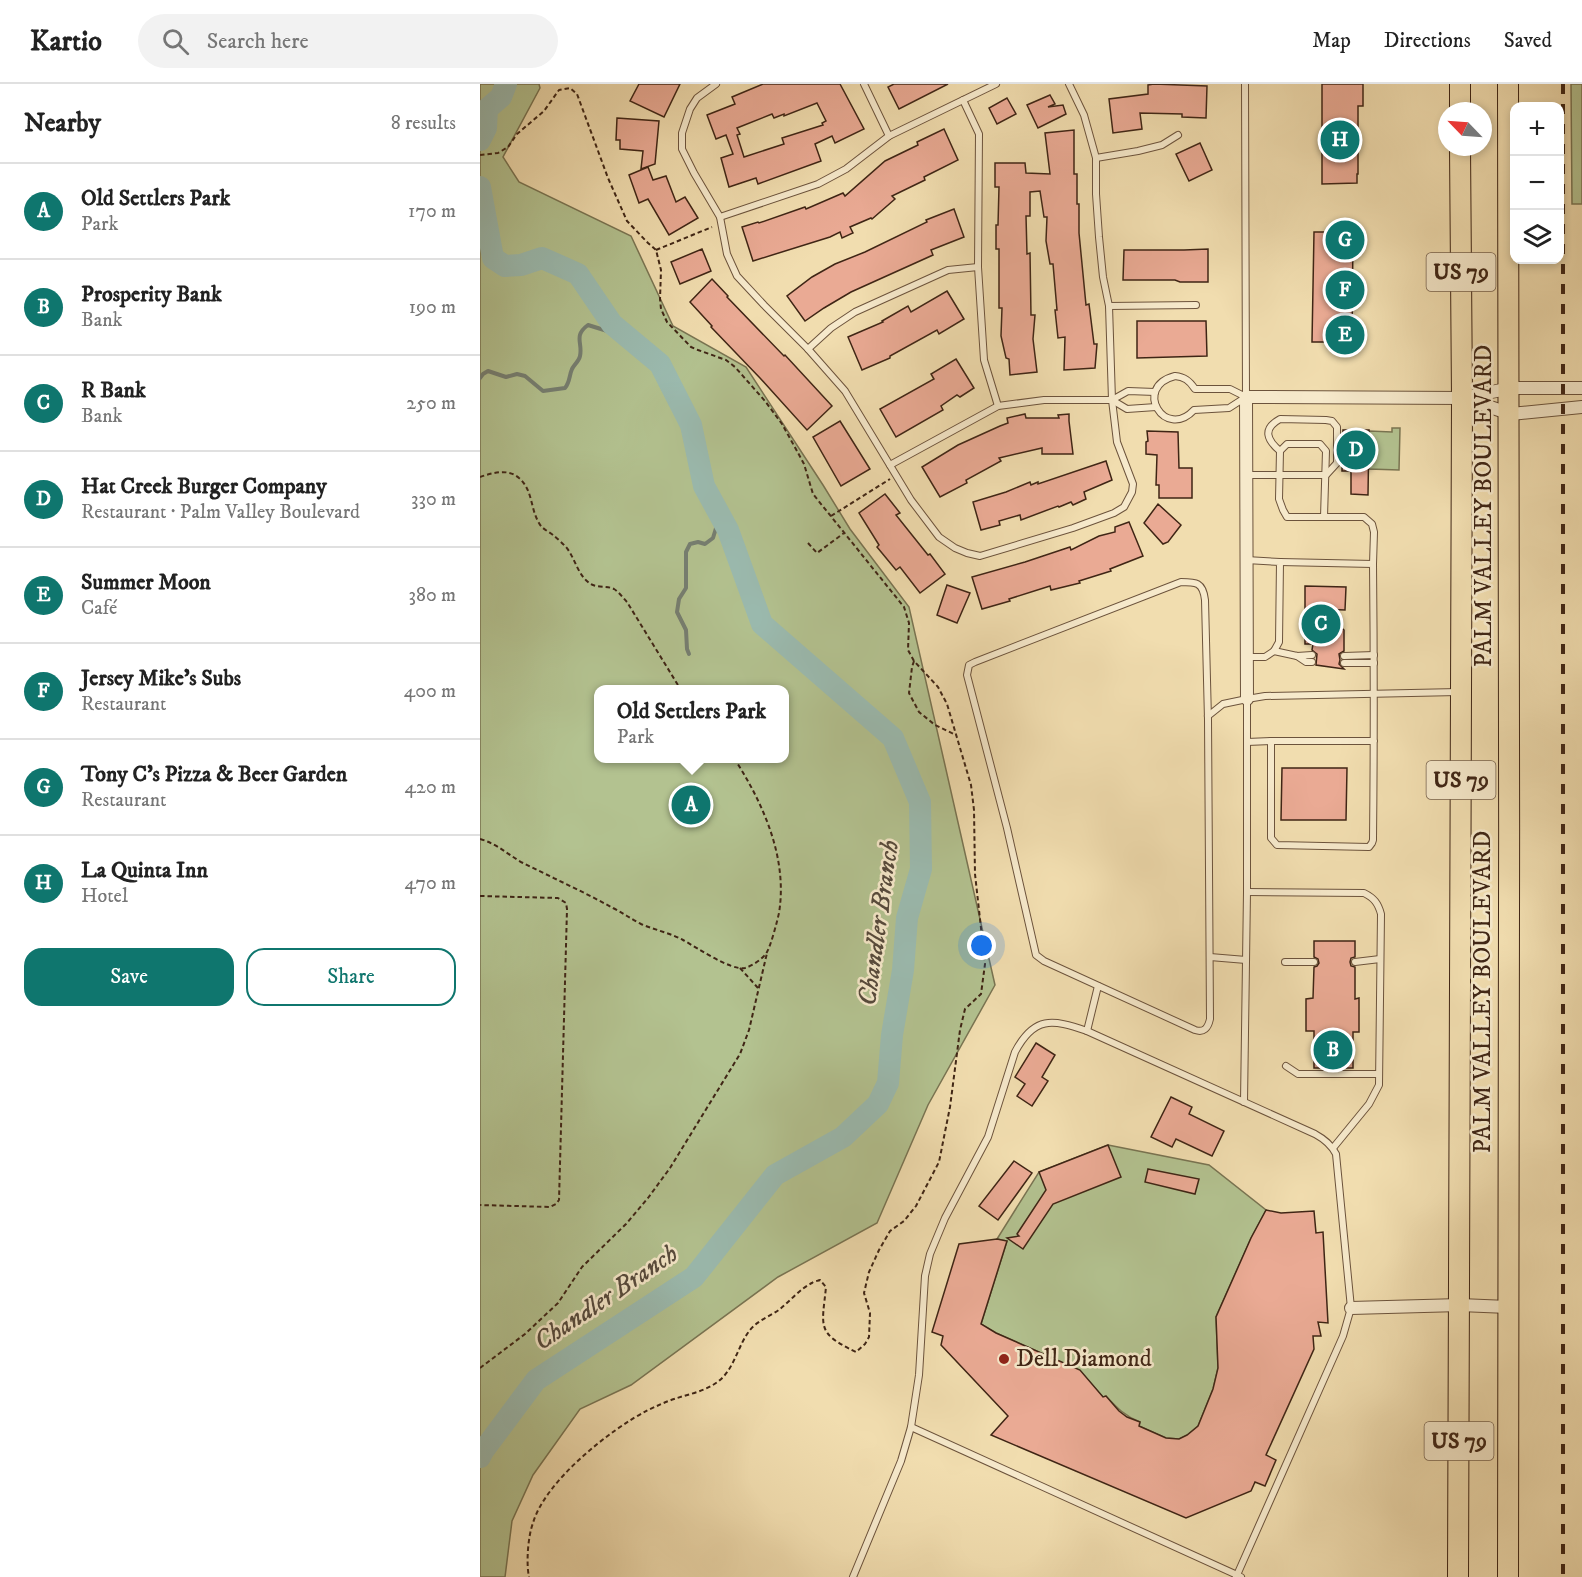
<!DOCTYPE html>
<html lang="en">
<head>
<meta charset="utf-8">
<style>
	:root { --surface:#fff; --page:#f2f2f2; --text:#222; --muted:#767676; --line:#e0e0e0; --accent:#0f766e }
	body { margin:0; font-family:"IM FELL DW Pica",serif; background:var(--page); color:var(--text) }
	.controls { position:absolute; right:18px; top:18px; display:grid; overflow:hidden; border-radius:12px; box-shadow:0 3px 9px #0003 }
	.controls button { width:54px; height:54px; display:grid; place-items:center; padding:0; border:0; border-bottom:2px solid var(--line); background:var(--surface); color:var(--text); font:30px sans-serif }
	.compass { position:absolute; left:958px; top:18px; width:54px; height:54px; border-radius:50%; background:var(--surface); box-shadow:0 3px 9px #0003; rotate:295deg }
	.you { position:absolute; left:502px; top:862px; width:21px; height:21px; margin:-15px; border:4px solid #fff; border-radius:50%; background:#1a73e8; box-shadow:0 0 0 9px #1a73e833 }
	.badge { display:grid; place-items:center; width:39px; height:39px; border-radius:50%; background:var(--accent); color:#fff; font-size:20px; font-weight:700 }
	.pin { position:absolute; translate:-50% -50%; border:3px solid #fff; box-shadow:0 2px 6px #0006 }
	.popup { position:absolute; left:114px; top:601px; width:195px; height:78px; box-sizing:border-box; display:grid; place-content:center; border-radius:12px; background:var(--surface); filter:drop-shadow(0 2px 4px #0005); font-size:20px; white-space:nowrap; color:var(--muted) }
	.popup b { font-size:22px; color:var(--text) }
	.popup::after { content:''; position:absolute; left:50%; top:100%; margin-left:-12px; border:12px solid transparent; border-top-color:var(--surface) }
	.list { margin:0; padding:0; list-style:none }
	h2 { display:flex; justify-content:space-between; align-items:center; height:78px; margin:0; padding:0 24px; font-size:26px }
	h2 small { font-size:20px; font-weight:400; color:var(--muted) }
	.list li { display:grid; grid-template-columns:39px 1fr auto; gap:18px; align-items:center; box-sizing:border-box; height:96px; padding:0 24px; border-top:2px solid var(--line) }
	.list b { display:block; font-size:22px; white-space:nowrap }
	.list p { margin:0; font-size:20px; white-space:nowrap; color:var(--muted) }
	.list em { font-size:20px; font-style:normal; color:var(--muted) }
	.actions { display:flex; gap:12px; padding:18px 24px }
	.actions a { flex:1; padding:14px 0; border:2px solid var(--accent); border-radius:18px; text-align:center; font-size:21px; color:var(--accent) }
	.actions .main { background:var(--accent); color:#fff }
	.icon { flex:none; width:33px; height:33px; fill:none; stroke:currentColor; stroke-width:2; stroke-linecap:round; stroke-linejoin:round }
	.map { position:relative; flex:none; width:1102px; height:1493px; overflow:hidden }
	header { display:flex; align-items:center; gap:36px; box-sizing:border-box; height:84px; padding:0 30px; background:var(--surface); border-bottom:2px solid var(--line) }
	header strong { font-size:28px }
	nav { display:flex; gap:33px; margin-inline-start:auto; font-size:21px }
	.search { width:420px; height:54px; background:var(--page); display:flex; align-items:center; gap:15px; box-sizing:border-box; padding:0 21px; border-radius:33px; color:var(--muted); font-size:22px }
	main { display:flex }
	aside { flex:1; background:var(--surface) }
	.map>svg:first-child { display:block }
	.green { fill:#b3c290; stroke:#797452; stroke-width:1.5; fill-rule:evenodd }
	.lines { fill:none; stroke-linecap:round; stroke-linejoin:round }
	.stream { stroke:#767f72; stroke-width:4 }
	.river { stroke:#9bbbb0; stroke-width:22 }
	.building { fill:#eaaa94; stroke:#3f2515; stroke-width:1.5; fill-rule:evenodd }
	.service-casing { stroke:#6c533c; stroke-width:8 }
	.minor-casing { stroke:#6c533c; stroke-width:14 }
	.trunk-casing { stroke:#3f2515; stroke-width:22 }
	.path { stroke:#3f2515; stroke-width:2; stroke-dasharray:4.5 3; stroke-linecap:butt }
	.service { stroke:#f6e9cb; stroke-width:6 }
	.minor { stroke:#f6e9cb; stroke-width:12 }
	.trunk { stroke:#f1ddaf; stroke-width:20 }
	.rail { stroke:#3f2515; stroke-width:4; stroke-dasharray:10 10; stroke-linecap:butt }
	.poi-dot { fill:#8f2418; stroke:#f6e9cb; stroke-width:2 }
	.labels { text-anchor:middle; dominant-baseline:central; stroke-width:5; stroke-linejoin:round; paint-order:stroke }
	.shield { fill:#f6e9cb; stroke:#76604c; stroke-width:1.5 }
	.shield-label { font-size:22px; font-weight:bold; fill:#3f2515 }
	.street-label { font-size:24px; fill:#3f2515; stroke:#f6e9cb }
	.poi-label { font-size:24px; fill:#3f2515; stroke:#f6e9cb; text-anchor:start }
	.water-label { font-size:26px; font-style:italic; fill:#564a3c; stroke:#f6e9cb }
</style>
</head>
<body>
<header>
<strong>Kartio</strong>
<div class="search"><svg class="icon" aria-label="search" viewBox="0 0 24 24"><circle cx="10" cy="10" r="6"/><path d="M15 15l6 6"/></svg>Search here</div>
<nav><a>Map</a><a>Directions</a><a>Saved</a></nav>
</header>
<main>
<aside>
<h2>Nearby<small>8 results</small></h2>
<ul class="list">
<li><span class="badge">A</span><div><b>Old Settlers Park</b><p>Park</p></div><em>170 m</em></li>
<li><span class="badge">B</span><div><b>Prosperity Bank</b><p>Bank</p></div><em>190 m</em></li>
<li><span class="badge">C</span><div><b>R Bank</b><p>Bank</p></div><em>250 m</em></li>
<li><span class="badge">D</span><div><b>Hat Creek Burger Company</b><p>Restaurant · Palm Valley Boulevard</p></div><em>330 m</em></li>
<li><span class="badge">E</span><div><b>Summer Moon</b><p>Café</p></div><em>380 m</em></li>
<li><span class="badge">F</span><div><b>Jersey Mike's Subs</b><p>Restaurant</p></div><em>400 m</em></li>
<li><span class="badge">G</span><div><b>Tony C's Pizza &amp; Beer Garden</b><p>Restaurant</p></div><em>420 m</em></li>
<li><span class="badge">H</span><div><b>La Quinta Inn</b><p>Hotel</p></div><em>470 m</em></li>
</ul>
<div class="actions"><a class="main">Save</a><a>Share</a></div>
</aside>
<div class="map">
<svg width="1102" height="1493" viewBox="0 0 1102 1493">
	<rect width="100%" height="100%" fill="#f1ddaf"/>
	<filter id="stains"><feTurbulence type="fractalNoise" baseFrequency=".00333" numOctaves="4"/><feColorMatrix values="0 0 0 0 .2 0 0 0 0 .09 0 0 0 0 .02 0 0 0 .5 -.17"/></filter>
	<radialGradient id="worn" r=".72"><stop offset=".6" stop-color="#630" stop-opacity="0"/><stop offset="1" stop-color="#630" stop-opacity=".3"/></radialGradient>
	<g class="green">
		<path d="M0,0H59L60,4L23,73L39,98L151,152L193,242L266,283L343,401L370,445L429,523L515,901L448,1021L397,1139L298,1193L151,1301L100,1325L53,1391L32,1437L25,1493H0ZM118,606H304V674H118Z"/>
		<path d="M1091,0H1102V120H1092Z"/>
		<path d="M912,344H920L919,386L889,385V347L912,348Z"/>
		<path d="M628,1061L729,1081L786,1126L771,1154L736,1233L738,1284L733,1305L718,1342L708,1351L699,1355L686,1354L659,1342L660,1338C645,1332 637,1324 626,1312L623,1313L599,1286L516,1249L501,1240L527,1157L517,1155L559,1088Z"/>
	</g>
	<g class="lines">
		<g class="stream">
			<path d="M0,294L3,290L8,287L26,293L37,290L45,292L63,307L85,304C90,298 89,292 92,285C94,281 99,277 100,272C103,259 93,252 108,241L137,250L141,247"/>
			<path d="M209,570L207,565L206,546L197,528L199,515L206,504V468L210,460L218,458L225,460L233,454L240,431"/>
		</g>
		<g class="river">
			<path d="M0,56L6,44L7,25L21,13L26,0"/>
			<path d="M0,103L13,174L25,182L41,181L62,174L98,190L132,240L180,280L211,341L224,402L248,446L282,540L413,654L440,718L441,785L427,834L423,886L412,951L408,999L398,1020L363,1053L295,1091L214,1193L56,1296L3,1367L0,1373"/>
		</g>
	</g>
	<g class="building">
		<path d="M159,0H200L184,33L150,17Z"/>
		<path d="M283,0H360L384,45L355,59L352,52L335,60L341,77L278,100L276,94L249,103L241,74L253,70L246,51L236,55L227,31L255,20L252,13ZM337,19L346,37L342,39L343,41L302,54L304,60L264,73L257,51L260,50L257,44L292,30L294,34L304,30V32Z"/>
		<path d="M414,0H468L419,25L408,3Z"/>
		<path d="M674,0L727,2L726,34L702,33V30L660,29L662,45L633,49L629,15L668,10V1Z"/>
		<path d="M842,0H883V22H878V90H877V99L842,100Z"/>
		<path d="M570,11L575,20L568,23L583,21L586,30L558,44L547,21Z"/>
		<path d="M527,14L536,30L517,40L509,24Z"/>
		<path d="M137,34L179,37L175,80L161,85L163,67L140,65V56H136Z"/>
		<path d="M464,45L478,76L444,93L445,96L412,112L415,115L392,135L391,134L370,143L373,149L362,154L360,148L350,153L273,177L262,143L278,138L279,139L325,123L326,125L363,109L365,112L405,77L438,61L437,58Z"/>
		<path d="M594,46V90H597V120H599V149L606,221L609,220L614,260H617L615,284L584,286L585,253L578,254L575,226H577L573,180H570L566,157L567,133H564L560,107L550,108V132H546L547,170L550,169L551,231H555L553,255L557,288L530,291L529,275L526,274L521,252L522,224H519V165H516V141H518L519,103H515V79H545L546,89L570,90L565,49Z"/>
		<path d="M720,59L732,86L709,97L696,70Z"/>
		<path d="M168,83L173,96L186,92L196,118L205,113L218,134L189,151L168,115L159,119L149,91Z"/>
		<path d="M474,125L484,153L451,166L453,171L371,208L344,224L325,237L307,212L332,193L355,180L385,168L447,138L446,136Z"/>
		<path d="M834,148H873L872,258H832Z"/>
		<path d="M222,165L231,187L200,200L191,178Z"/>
		<path d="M728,165V198H700L695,196H643L644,166H704Z"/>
		<path d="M232,195L248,212L247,213L304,272L305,271L352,322L327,346L280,294L231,243L232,242L210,218Z"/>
		<path d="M467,207L484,235L459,250L457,246L410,272V274L382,286L368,253L403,238L402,237L428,222L431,228Z"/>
		<path d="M657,237H726L727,272L657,274Z"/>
		<path d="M476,275L494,304L480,313L477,311L461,322L463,326L416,353L400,325L454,295L451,290Z"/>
		<path d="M545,330L546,334H579L578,331L589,330V337L593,370H562V364L519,374L521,377L486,396L487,399L460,413L442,383L478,361L520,342L528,339L527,334Z"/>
		<path d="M360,337L390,385L361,402L333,353Z"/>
		<path d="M863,346H889L888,411L871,410V387H862Z"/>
		<path d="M667,347L698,348L699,384H712V414H679V401H676L677,371L666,370V358L668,357Z"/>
		<path d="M626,377L632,396L604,408L606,415L593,421L591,418L579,423L578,422L541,436L540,431L519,437L520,441L501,446L493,418L526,408L550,398L551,401L558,398V400Z"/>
		<path d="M405,410L420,429L416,431L448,471L450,470L465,490L440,509L420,483L416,486L397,463L399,461L379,429Z"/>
		<path d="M678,420L701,441L688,458L683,460L664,439Z"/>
		<path d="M649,438L663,472L630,485L631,487L599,497L600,499L571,506L570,502L529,515L530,517L502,525L492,493L545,478L590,463L591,466L619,452L635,448V443Z"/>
		<path d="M467,501L490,509L477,539L457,531Z"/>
		<path d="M825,502L866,503L865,526L841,525L864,546V567L859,570L860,576L859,580L864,585L836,581L837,570L832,566L833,560H825Z"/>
		<path d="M802,684H867L866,736H801Z"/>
		<path d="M834,857H875V873L871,874L870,878L871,882L875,883V915L879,914V948H873V984H834V947H826V915L833,914L834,883L837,882L839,879L838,875L834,873Z"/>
		<path d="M556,959L575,971L562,993L568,997L552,1022L537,1012L545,1000L535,993Z"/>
		<path d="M691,1013L712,1023L709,1030L744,1047L732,1072L696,1055L692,1063L671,1053Z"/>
		<path d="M628,1061L641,1093L573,1120L543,1165L527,1154L539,1152L537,1150L566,1106L559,1088Z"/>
		<path d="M534,1077L552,1089L518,1136L499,1122Z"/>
		<path d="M668,1085L719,1095L715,1110L665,1098Z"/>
		<path d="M786,1126L801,1129L834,1127L836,1149L843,1148L848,1239L838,1238L841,1252H833L834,1265L786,1371L796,1376L785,1402L775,1398L771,1407L706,1434L511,1351L528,1332L461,1261L463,1252L452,1248L479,1160L517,1155L527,1157L501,1240L516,1249L600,1286L623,1313L626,1312L639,1327L647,1333L660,1338L659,1342L686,1354L699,1355L707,1351L718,1342L733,1305L738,1284L736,1233L771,1154Z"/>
	</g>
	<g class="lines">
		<g class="service-casing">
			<g id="service">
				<path d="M236,0L217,14L210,25L202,49V65L214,89L240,133L247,170L257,192L284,221L328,265L365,307L431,416L459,453L475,464L487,469L500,472L593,444L634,429L644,423L652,408L653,400L637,358L632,316L629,222L623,193L619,153L616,110V74L604,31L589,0"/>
				<path d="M384,0L409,52"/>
				<path d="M765,0L766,313"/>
				<path d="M483,16L499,50L498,183L504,276L518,322"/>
				<path d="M616,74L658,67L682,61L698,51"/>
				<path d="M240,133L338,100L366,85L409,52L516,0"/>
				<path d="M629,222L716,221"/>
				<path d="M328,265L351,244L375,228L468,186L498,183"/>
				<path d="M695,292C704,293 709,296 715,305H750L766,313L749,324L714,326C685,357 652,303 695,292Z"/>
				<path d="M632,316L648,307L675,308"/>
				<path d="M410,381L518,322L564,316H632L647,325L676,323"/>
				<path d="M766,391H846L857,379V343L852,337L846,336L800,335C782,345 787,356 800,367"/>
				<path d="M844,433L846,367L840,360H807L800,367L799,415L803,426L807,433H884L892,440L894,448L893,480"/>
				<path d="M766,476L800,478L799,558L794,567L785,573H767"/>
				<path d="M800,478L893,480C894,572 894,664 893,756L892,759L889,763L797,761L791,754V657H894"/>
				<path d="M701,498C716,498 723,498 725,516L728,636L730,935C728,944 724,949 715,946L564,877L556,871L527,744L487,591L489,581L495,578Z"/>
				<path d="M794,567L817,572L832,571"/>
				<path d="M817,572L826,578H832"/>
				<path d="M864,572L894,571"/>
				<path d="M864,579H894"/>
				<path d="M728,632L743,620L767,615"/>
				<path d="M767,658L791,657"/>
				<path d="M767,808L884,809C894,814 898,819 901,830L899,1001L889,1020L853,1064"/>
				<path d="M730,873L766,876"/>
				<path d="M805,878H834"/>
				<path d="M875,878L900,875"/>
				<path d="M607,947L618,902"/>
				<path d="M806,982L818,990H899"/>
				<path d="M764,1018L767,808V615L785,612L978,608"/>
				<path d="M431,1343L757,1491L756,1493"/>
				<path d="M373,1493L421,1377L431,1343L439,1291L445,1192L450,1170L465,1134L508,1053L535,968C554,932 572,935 607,947L835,1050C844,1055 851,1060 856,1070L871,1224L863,1252L757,1491L761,1493"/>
			</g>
		</g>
		<g class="minor-casing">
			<g id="minor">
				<path d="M983,314L1031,330L1102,323"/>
				<path d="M767,615L766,313L982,314L1031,304H1102"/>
				<path d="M871,1224L980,1221L1028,1223"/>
			</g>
		</g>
		<g class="trunk-casing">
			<g id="trunk">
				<path d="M980,0V27"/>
				<path d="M978,1493L982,314L980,63"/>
				<path d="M1028,1493C1027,995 1032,498 1028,0"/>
			</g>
		</g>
		<g class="path">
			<path d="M0,71L18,69L28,63L37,50L64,27L79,6L90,4L97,10L128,94L147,137L168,159L176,166L181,186L180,215L181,225L187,238L211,263L218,266L246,276L255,283L285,317L302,340L317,367L324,380L333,410L424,523L429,539L428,566L434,577L458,603L467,620L491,701L494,726L495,790L505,880L501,910L485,925L480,946L470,1023L459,1078L436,1122L424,1137L410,1147L399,1166L389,1188L384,1209L390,1229L389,1253L385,1260L376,1268C336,1249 342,1243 346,1203L340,1196C338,1197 334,1197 332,1199C321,1204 310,1217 300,1225C291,1232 278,1236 270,1246C258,1261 255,1283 240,1296C227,1307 209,1310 194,1315C185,1318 177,1322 168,1326C131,1345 65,1397 53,1439C48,1452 46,1479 49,1493"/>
			<path d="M176,166L232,143"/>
			<path d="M0,393C12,389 28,384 39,394C53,406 50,424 59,439C62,445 68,447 73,451C77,454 82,459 86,463C95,474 97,489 108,498C115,505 126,501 134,505C139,508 143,514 147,518L201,606"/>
			<path d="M351,432L410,395"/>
			<path d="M328,459L337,469L364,449"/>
			<path d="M434,577L432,583L429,609L439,628L455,641L476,651"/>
			<path d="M0,755C18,760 28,771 43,779C73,794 104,808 133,824C143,829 151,835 161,840C175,846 190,849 203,856C216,863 251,887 265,884C272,882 283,875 287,868C291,861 297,838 299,829C308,774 283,719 254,674"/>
			<path d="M0,812L78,814L86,819L87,825L79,1116L76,1120L70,1123L0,1121"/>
			<path d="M260,884L278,904"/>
			<path d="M0,1284L45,1250L78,1219L102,1183L146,1140L168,1114L190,1084L260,970L269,946L287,869"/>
		</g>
		<use href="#service" class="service"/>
		<use href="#minor" class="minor"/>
		<use href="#trunk" class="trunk"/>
		<path class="rail" d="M1083,0V1493"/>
	</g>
	<circle class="poi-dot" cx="524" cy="1275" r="6"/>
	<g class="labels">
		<g class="shield">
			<rect x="946.5" y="169" width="69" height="38" rx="4.5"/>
			<rect x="946.5" y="677" width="69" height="38" rx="4.5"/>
			<rect x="944.5" y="1338" width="69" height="38" rx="4.5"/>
		</g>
		<g class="shield-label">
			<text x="981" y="188">US 79</text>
			<text x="981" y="696">US 79</text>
			<text x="979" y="1357">US 79</text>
		</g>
		<g class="street-label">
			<text transform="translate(1004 422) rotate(-90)">PALM VALLEY BOULEVARD</text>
			<text transform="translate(1003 908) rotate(-90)">PALM VALLEY BOULEVARD</text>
		</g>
		<g class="poi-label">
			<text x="536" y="1275">Dell Diamond</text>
		</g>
		<g class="water-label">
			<text transform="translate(399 839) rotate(-82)">Chandler Branch</text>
			<text transform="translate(126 1214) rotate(-34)">Chandler Branch</text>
		</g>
	</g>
	<rect width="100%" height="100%" filter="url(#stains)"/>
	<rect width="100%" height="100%" fill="url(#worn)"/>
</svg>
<div class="controls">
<button>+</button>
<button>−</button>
<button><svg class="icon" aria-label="layers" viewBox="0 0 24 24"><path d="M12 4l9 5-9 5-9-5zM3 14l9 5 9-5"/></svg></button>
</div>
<svg class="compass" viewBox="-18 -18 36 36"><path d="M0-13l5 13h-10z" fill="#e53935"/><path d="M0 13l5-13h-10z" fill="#767676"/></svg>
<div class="you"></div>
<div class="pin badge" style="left:211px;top:721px">A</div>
<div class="popup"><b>Old Settlers Park</b>Park</div>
<div class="pin badge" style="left:853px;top:966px">B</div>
<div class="pin badge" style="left:841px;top:540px">C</div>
<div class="pin badge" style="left:876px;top:366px">D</div>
<div class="pin badge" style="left:865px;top:251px">E</div>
<div class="pin badge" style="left:865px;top:206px">F</div>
<div class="pin badge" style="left:865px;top:156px">G</div>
<div class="pin badge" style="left:860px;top:56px">H</div>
</div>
</main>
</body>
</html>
